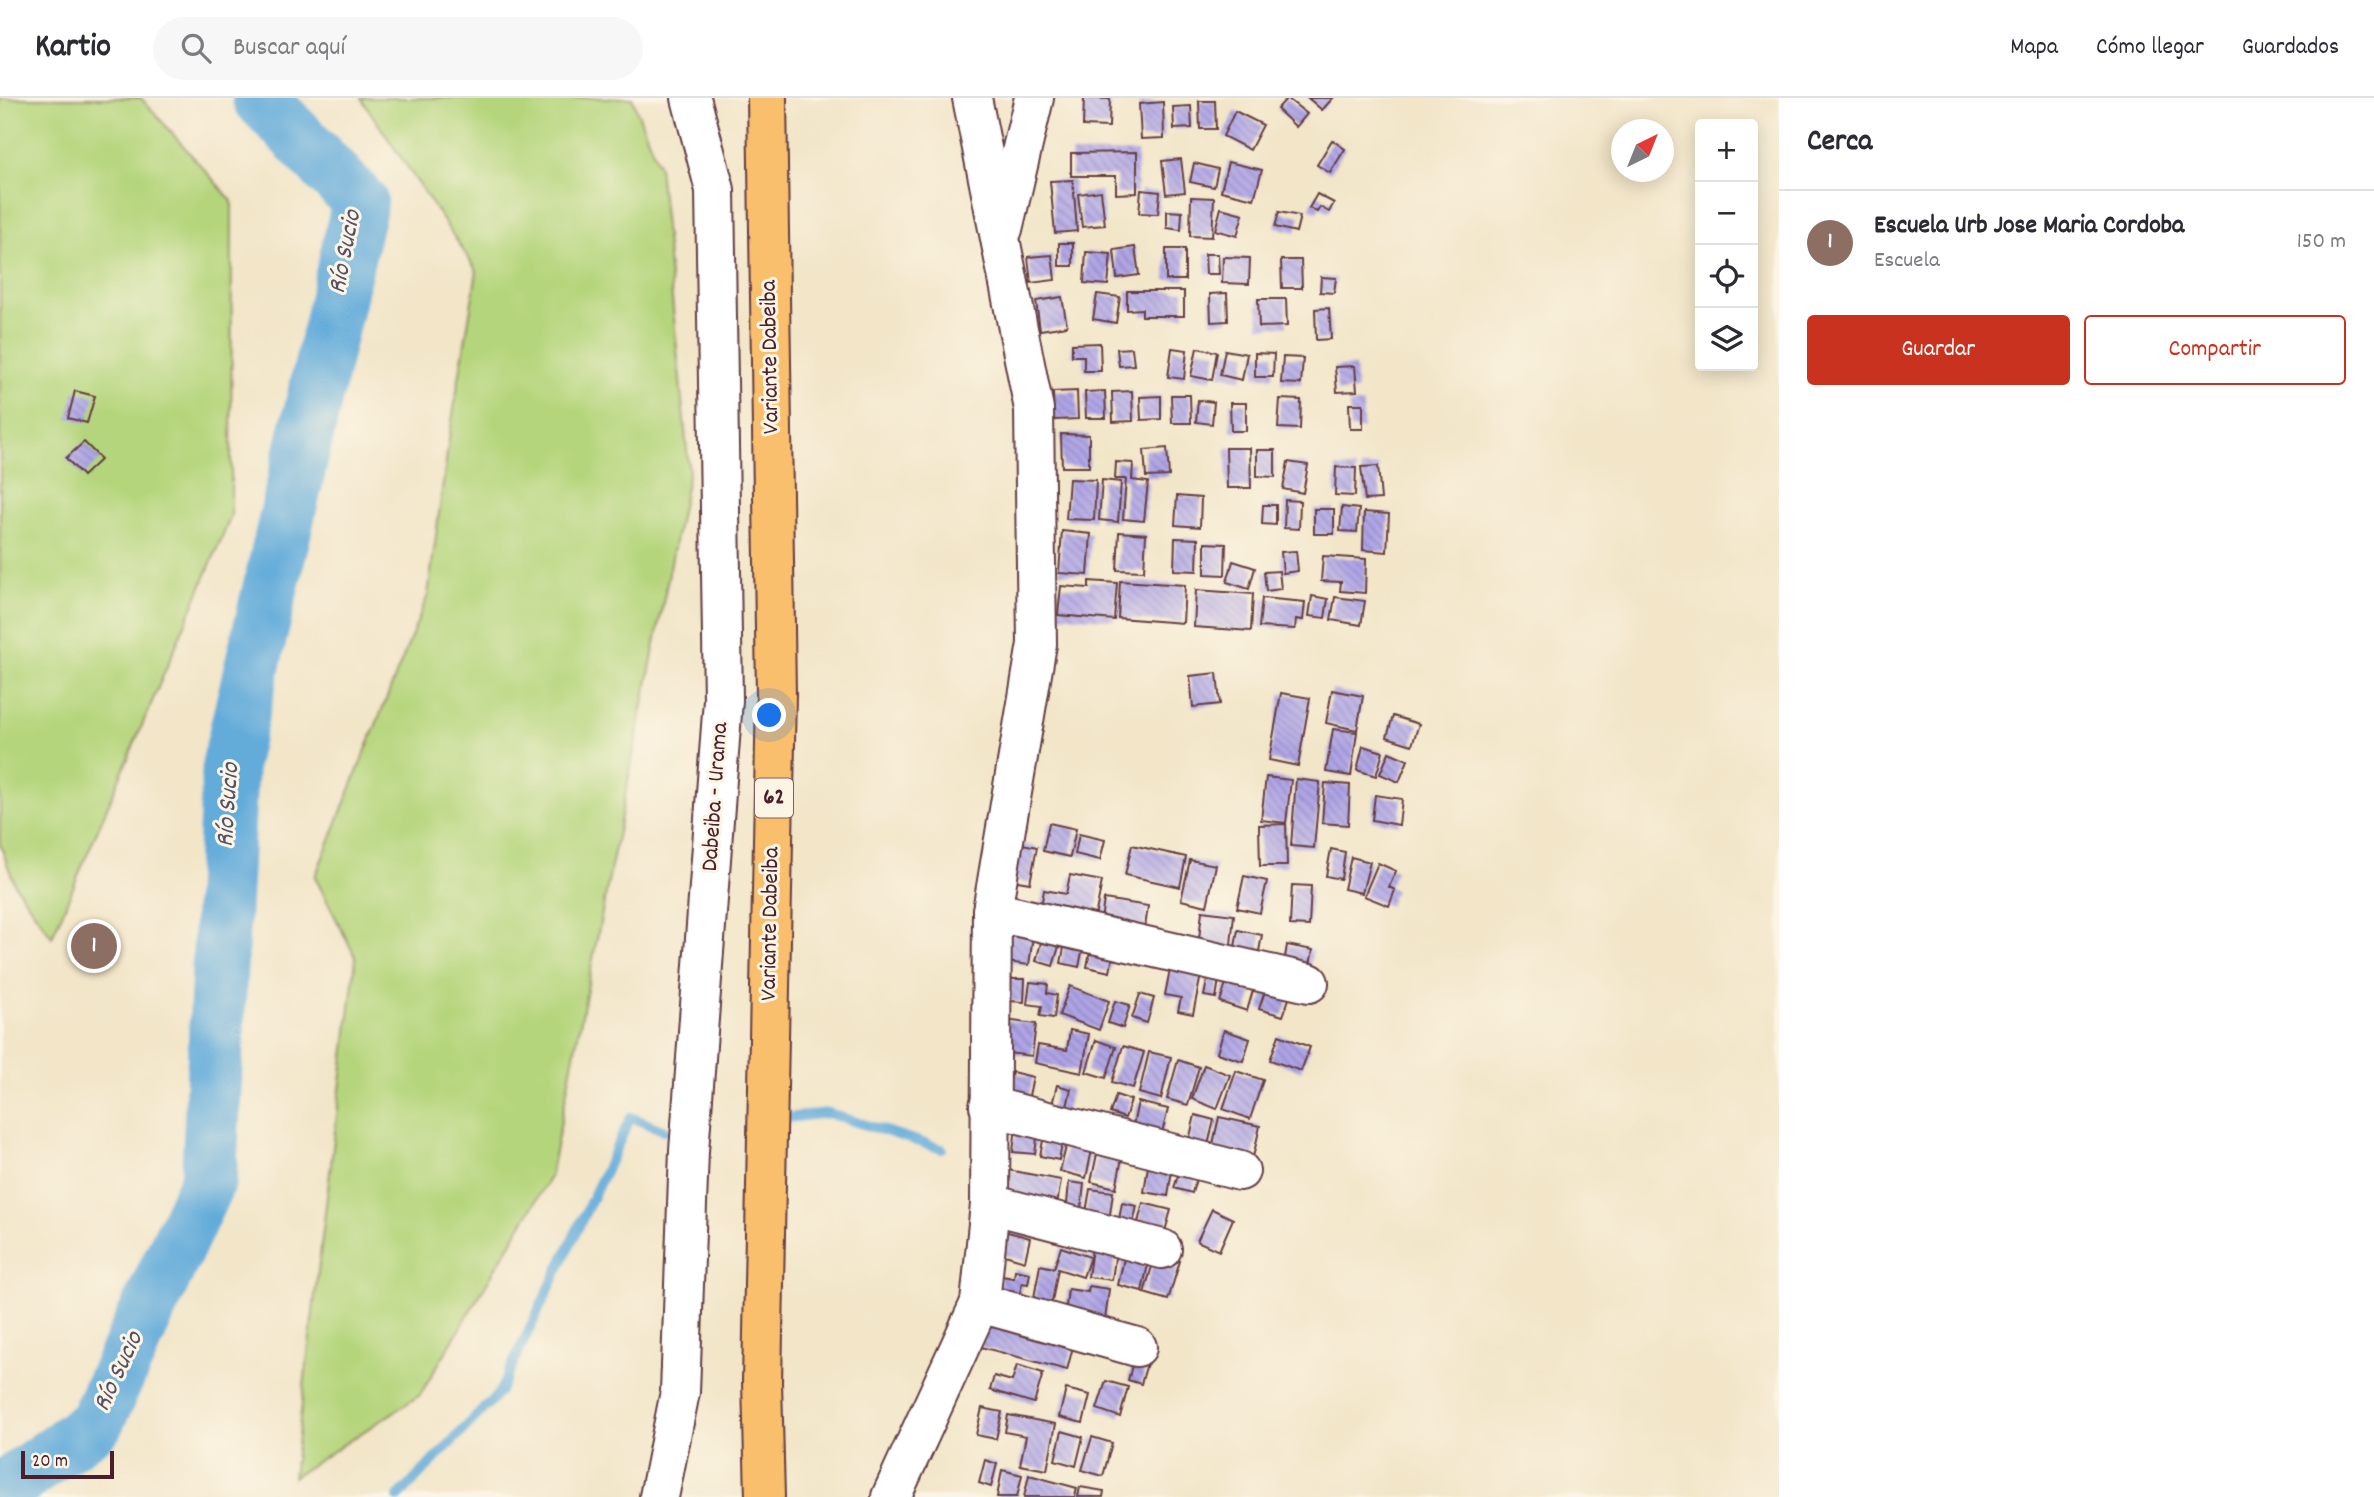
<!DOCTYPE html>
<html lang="es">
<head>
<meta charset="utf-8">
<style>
	:root { --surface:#fff; --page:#f7f7f7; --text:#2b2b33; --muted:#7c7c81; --line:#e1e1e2; --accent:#c8321e }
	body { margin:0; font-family:Dekko,sans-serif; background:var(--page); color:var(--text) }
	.controls { position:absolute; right:21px; top:21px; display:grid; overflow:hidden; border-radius:7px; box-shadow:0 4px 18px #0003 }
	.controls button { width:63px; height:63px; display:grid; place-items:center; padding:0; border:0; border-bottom:2px solid var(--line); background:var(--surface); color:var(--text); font:35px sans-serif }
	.compass { position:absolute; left:1611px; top:21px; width:63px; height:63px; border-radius:50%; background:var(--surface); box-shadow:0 4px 18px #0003; rotate:43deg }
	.scale { position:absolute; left:21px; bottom:18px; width:93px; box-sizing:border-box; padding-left:7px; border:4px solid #4a1f2b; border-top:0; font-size:19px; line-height:24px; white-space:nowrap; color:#4a1f2b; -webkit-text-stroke:5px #fcf5e5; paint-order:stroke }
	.you { position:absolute; left:770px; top:618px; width:24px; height:24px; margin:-18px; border:5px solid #fff; border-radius:50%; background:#1a73e8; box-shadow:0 0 0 10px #1a73e833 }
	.badge { display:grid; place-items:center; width:46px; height:46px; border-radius:50%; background:var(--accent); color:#fff; font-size:23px; font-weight:700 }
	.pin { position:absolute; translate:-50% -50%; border:4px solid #fff; box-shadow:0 2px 7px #0006 }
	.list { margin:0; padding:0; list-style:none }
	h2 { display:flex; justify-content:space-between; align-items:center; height:91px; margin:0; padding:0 28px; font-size:30px }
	h2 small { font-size:23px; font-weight:400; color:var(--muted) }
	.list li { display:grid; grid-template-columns:46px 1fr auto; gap:21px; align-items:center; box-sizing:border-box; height:105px; padding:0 28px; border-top:2px solid var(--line) }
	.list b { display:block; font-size:26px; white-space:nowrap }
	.list p { margin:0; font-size:23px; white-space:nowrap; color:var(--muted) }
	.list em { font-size:23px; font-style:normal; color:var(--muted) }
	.actions { display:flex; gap:14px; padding:21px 28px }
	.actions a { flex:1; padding:16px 0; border:2px solid var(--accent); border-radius:7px; text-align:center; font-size:24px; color:var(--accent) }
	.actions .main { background:var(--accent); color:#fff }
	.icon { flex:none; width:38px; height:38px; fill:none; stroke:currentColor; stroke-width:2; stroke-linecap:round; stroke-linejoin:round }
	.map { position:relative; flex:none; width:1779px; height:1399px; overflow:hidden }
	header { display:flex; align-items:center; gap:42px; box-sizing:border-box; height:98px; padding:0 35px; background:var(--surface); border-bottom:2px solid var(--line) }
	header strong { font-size:33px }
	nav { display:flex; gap:38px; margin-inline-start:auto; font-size:24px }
	.search { width:490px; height:63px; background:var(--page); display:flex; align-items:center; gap:18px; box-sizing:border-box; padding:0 24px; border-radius:38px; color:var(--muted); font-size:26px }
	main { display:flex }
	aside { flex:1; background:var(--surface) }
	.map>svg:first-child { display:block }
	.grass { fill:#b5d57c; stroke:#807a54; stroke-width:2 }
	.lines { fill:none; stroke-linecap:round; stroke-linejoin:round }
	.stream { stroke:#63acda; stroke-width:10 }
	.river { stroke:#63acda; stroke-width:56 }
	.building { fill:url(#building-back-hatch) }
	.minor-casing { stroke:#633d43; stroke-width:42 }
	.highway-casing { stroke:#633d43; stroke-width:42 }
	.minor { stroke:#fff; stroke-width:38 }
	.highway { stroke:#f9bf6d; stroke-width:38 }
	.labels { text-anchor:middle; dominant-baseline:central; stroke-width:6; stroke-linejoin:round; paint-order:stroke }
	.shield { fill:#fcf5e5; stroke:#7f5f63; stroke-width:2 }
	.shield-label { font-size:23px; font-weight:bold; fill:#4a1f2b }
	.street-label { font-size:24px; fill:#4a1f2b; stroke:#fcf5e5 }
	.water-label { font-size:26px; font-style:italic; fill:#535068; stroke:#fcf5e5 }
</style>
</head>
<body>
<header>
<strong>Kartio</strong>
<div class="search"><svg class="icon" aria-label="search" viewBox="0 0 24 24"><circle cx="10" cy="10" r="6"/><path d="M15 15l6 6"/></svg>Buscar aquí</div>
<nav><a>Mapa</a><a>Cómo llegar</a><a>Guardados</a></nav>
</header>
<main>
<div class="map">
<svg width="1779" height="1399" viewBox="0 0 1779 1399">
	<defs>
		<pattern id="building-back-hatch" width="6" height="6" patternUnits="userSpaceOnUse" patternTransform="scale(1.75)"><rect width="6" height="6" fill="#afa5e7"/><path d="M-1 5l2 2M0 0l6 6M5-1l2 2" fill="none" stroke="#9086bb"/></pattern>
	</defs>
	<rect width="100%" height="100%" fill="#fcf5e5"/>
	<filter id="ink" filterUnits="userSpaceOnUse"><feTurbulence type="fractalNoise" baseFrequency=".0143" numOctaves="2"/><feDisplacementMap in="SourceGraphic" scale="14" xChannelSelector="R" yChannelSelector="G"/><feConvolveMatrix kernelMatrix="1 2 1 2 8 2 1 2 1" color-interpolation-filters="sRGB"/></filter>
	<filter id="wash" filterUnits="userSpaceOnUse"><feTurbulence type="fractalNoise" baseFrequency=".00686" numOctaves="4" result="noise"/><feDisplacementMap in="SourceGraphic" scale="28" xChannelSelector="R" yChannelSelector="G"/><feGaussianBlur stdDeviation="1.57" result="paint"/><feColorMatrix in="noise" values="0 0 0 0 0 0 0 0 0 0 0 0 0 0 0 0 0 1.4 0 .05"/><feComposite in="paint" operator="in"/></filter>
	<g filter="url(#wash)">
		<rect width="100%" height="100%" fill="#f2e5c8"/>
		<g class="grass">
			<path d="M0,0H141L232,103L231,418L52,839L15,787L0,746Z"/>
			<path d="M361,0H632L659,69L689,373L550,1079L420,1297L293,1379L356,860L315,779L428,497L449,341L477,173Z"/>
		</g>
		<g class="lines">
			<g class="stream">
				<path d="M779,1021L828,1015L942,1051"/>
				<path d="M398,1399L499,1295L631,1019L665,1033"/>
			</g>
			<path class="river" d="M0,1394L95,1326L209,1080L230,664L360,104L260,0"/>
		</g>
		<g id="blocks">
			<g class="building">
				<path d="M1084,0L1110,1L1109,29L1083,28Z"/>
				<path d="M1287,0L1307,16L1296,29L1277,11Z"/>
				<path d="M1308,0H1333L1322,12Z"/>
				<path d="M1199,3H1215L1216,31H1200Z"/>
				<path d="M1163,4L1164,40L1141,41L1139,6Z"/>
				<path d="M1191,8L1192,30L1174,31L1173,9Z"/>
				<path d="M1235,13L1263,27L1250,52L1223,38Z"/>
				<path d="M1332,42L1345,51L1330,75L1317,67Z"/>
				<path d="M1137,54V95L1116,96V78H1071V55Z"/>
				<path d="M1181,61L1185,94L1166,96L1162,63Z"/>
				<path d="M1228,64L1262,72L1254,101L1221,93Z"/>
				<path d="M1194,65L1218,71L1214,89L1190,84Z"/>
				<path d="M1073,82L1077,133L1055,135L1050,83Z"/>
				<path d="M1141,92L1160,94L1158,116L1139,115Z"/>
				<path d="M1101,93L1105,127L1082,129L1078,96Z"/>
				<path d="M1317,96L1334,105L1329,114L1320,109L1317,114L1309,110Z"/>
				<path d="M1191,99L1214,100L1212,139L1190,138Z"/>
				<path d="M1221,110L1243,116L1237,138L1215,132Z"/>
				<path d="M1167,113L1182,114L1181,132L1167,130Z"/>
				<path d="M1279,114L1300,118L1296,134L1275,129Z"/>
				<rect x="1059" y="145" width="14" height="23"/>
				<path d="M1135,149L1139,177L1117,180L1114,152Z"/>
				<rect x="1166" y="151" width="19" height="31"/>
				<path d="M1086,154L1111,156L1108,187L1084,185Z"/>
				<path d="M1205,156H1218L1219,176H1206Z"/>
				<path d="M1052,157L1055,182L1031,185L1028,159Z"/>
				<path d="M1223,159L1250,160L1249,186L1222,185Z"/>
				<path d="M1281,162H1301L1302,190H1282Z"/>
				<path d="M1321,179L1336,180L1334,195L1320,194Z"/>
				<path d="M1127,193H1184V218H1142V211L1127,212Z"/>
				<path d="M1227,195L1228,223L1211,224L1210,196Z"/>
				<path d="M1097,196L1120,199L1116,225L1093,221Z"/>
				<path d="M1062,199L1067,228L1040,232L1036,203Z"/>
				<path d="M1258,201H1286L1287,228L1259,229Z"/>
				<path d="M1329,210L1331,241L1316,242L1315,211Z"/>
				<path d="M1100,245L1101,273H1084V258H1072V246Z"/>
				<path d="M1132,250L1134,267L1119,268L1117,251Z"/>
				<path d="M1172,250L1187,252L1184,281L1168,279Z"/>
				<path d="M1197,250L1217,254L1212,282L1191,278Z"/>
				<path d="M1225,252L1247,256L1242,282L1220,277Z"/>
				<path d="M1255,255L1274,256L1273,279H1255Z"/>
				<path d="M1283,259L1303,260L1301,286L1281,285Z"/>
				<path d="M1355,268L1357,293L1337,294L1335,269Z"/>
				<path d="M75,293L95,298L87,325L68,320Z"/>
				<path d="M1077,293L1078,321L1054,322L1053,294Z"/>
				<path d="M1105,293L1106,320H1086L1085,294Z"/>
				<path d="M1132,293L1133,323L1113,324L1112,294Z"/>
				<path d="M1171,297H1190L1191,325H1172Z"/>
				<path d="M1161,298V321L1141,322L1140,299Z"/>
				<path d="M1280,301L1301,302L1300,331L1278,330Z"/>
				<path d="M1198,302L1214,304L1212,326L1196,324Z"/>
				<path d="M1230,305H1246V333H1231Z"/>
				<path d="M1349,306H1363V331H1350Z"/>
				<path d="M1061,336L1089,337V369H1062Z"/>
				<path d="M84,344L101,361L83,378L66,360Z"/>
				<path d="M1167,350L1169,378L1146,379L1144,352Z"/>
				<path d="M1226,350H1250L1251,390H1227Z"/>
				<path d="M1257,352H1275V379L1257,378Z"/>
				<path d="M1116,364L1133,365L1132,382L1148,384L1144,423L1123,421L1126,381H1115Z"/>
				<path d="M1288,364L1308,367L1303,395L1283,391Z"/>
				<path d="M1378,368L1381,401L1365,402L1361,369Z"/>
				<path d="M1336,369L1356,370L1355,398L1335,397Z"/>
				<path d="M1069,381L1096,382L1094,422L1066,421Z"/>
				<path d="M1102,382L1121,384L1118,424L1099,422Z"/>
				<path d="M1177,398L1201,400L1200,429L1175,427Z"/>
				<path d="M1285,402L1300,403L1299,431L1284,430Z"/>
				<path d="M1263,407H1276V427L1262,426Z"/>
				<path d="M1342,409L1359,411L1357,434L1340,433Z"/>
				<rect x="1314" y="411" width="20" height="25"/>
				<path d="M1364,414L1389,416L1387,454L1363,452Z"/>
				<path d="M1062,433L1091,436L1088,477L1059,475Z"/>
				<path d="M1119,434L1146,436L1144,473L1117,472Z"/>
				<path d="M1175,440L1198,441L1197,473L1174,472Z"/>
				<path d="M1205,445L1226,446L1225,477L1205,476Z"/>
				<path d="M1296,453L1298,473L1283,475L1281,454Z"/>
				<path d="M1323,458L1366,461L1365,495L1340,493L1341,484L1321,483Z"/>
				<path d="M1233,463L1255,470L1249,491L1227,484Z"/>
				<path d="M1279,473L1281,491L1266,493L1264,474Z"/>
				<path d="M1089,483L1117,485L1114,522L1058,517L1061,488L1089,490Z"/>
				<path d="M1120,483L1185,487L1183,525L1118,520Z"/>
				<path d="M1196,492L1253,496L1251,533L1194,529Z"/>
				<path d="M1312,498L1328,501L1325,520L1309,518Z"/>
				<path d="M1335,499L1365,503L1361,527L1331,522Z"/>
				<path d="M1262,500L1305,504L1303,522L1296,521L1295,531L1259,529Z"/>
				<path d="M1217,575L1220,606L1193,609L1190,578Z"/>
				<path d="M1332,592L1363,598L1357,632L1326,625Z"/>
				<path d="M1281,595L1310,600L1298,668L1269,662Z"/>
				<path d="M1393,618L1419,626L1412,647L1387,639Z"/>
				<path d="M1333,631L1357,634L1351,678L1326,674Z"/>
				<path d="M1363,648L1383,654L1376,678L1357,672Z"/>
				<path d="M1389,654L1408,662L1399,684L1380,676Z"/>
				<path d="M1266,679L1291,682L1286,725L1261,722Z"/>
				<path d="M1296,681L1320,684L1314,750L1291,748Z"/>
				<path d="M1325,685L1350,687L1348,727L1322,725Z"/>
				<path d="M1375,697L1402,701L1399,727L1372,722Z"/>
				<path d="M1049,725L1076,731L1070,759L1043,753Z"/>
				<path d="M1286,726L1287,768H1260L1259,727Z"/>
				<path d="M1079,736L1105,742L1100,762L1075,756Z"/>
				<path d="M1018,745L1037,749L1030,785L1011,782Z"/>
				<path d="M1132,747L1186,759L1180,789L1125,777Z"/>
				<path d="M1331,751L1345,754L1341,781L1326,778Z"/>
				<path d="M1351,759L1370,764L1362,795L1344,791Z"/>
				<path d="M1190,762L1216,767L1207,808L1181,802Z"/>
				<path d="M1378,765L1396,773L1389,789L1395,792L1389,808L1364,798Z"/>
				<path d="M1070,777L1102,783L1093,830L1039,820L1044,792L1066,796Z"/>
				<path d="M1244,778L1267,783L1260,815L1237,810Z"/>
				<path d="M1292,787L1311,788L1309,828L1290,827Z"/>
				<path d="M1104,801L1148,808L1144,837L1100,830Z"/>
				<path d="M1202,813L1234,817L1230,856L1198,851Z"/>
				<path d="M1011,828L1034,831L1029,867L1006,864Z"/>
				<path d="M1238,832L1262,837L1257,864L1233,860Z"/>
				<path d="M1043,837L1061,842L1053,868L1036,863Z"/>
				<path d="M1066,839L1084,844L1079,869L1061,865Z"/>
				<path d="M1092,844L1115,848L1110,874L1087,869Z"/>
				<path d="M1287,847L1313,852L1308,876L1283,872Z"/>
				<path d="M1172,861L1203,867L1193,916L1178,913L1181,900L1165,897Z"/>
				<path d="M1209,873L1220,875L1216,900L1204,898Z"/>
				<path d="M1230,873L1256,882L1247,913L1220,904Z"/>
				<path d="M1009,881H1025L1024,904L1008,903Z"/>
				<path d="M1030,884L1048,886L1047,895L1057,897L1054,920L1040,918L1042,908L1027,906Z"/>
				<path d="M1268,884L1292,892L1283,918L1259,911Z"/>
				<path d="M1070,888L1109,903L1099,932L1059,917Z"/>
				<path d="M1140,896L1154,900L1147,925L1132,920Z"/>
				<path d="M1115,903L1130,907L1123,930L1108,925Z"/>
				<path d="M1005,922L1036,926L1032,958L1001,954Z"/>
				<path d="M1070,932L1089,936L1082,975L1035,965L1038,947L1067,952Z"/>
				<path d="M1224,932L1250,941L1243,963L1217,955Z"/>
				<path d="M1279,937L1310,949L1301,973L1270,962Z"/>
				<path d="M1096,942L1116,949L1106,980L1086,974Z"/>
				<path d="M1123,948L1144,954L1133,990L1112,984Z"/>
				<path d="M1149,954L1171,959L1161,1001L1139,995Z"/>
				<path d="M1178,962L1199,969L1188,1007L1167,1001Z"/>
				<path d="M1204,967L1230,977L1217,1011L1192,1001Z"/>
				<path d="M1236,973L1263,982L1250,1021L1223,1011Z"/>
				<path d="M1012,974L1033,979L1027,1007L1006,1003Z"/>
				<path d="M1057,987L1071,991L1065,1018L1050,1014Z"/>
				<path d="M1116,997L1131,1002L1125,1020L1110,1015Z"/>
				<path d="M1138,1004L1168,1011L1160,1043L1131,1036Z"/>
				<path d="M1195,1017L1214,1022L1207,1051L1188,1047Z"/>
				<path d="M1219,1019L1260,1028L1252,1064L1211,1055Z"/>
				<path d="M1016,1029L1038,1032L1035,1056L1013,1054Z"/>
				<path d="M1045,1032L1064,1036L1059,1062L1040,1058Z"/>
				<path d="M1067,1045L1092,1052L1086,1080L1060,1073Z"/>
				<path d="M1097,1056L1122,1060L1116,1090L1091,1084Z"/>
				<path d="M1149,1062L1173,1065L1168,1098L1144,1094Z"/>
				<path d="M1182,1065L1199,1071L1192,1095L1174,1090Z"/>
				<path d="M1008,1072L1061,1082L1056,1113L1002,1103Z"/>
				<path d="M1069,1084L1084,1086L1080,1119L1066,1117Z"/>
				<path d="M1090,1091L1113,1094L1109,1124L1085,1120Z"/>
				<path d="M1122,1105L1137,1108L1132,1130L1118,1127Z"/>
				<path d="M1143,1105L1171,1112L1163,1140L1136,1132Z"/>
				<path d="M1212,1111L1233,1121L1219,1153L1197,1143Z"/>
				<path d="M1004,1133L1030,1140L1025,1163L998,1155Z"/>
				<path d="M1061,1149L1090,1159L1083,1179L1058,1171L1050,1214L1032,1211L1040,1167L1054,1170Z"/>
				<path d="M1092,1150L1116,1153L1112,1182L1088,1179Z"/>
				<path d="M1126,1152L1150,1158L1142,1193L1118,1187Z"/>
				<path d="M1156,1155L1180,1163L1168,1202L1144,1195Z"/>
				<path d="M1015,1172L1030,1175L1028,1186L1022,1185L1018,1205L997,1201L1001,1178L1014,1180Z"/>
				<path d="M1089,1188L1109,1191L1105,1222L1065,1217L1068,1191L1088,1194Z"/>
				<path d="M989,1214L1076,1237L1067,1272L981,1249Z"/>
				<path d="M1135,1258L1148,1262L1141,1286L1128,1282Z"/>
				<path d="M1017,1267L1043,1275L1034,1305L990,1292L994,1278L1012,1283Z"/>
				<path d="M1106,1283L1128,1289L1120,1319L1097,1311Z"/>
				<path d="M1066,1291L1090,1297L1083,1325L1059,1319Z"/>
				<path d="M982,1310L1002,1314L996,1341L976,1337Z"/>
				<path d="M1008,1317L1056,1326L1047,1372L1020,1367L1026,1338L1005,1334Z"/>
				<path d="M1062,1333L1083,1339L1076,1368L1055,1362Z"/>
				<path d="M1092,1339L1112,1345L1103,1378L1082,1372Z"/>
				<path d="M985,1362L997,1366L991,1389L979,1385Z"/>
				<path d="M1002,1372L1022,1377L1017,1399H997Z"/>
				<path d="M1029,1377L1077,1390L1075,1399H1024Z"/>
				<path d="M1080,1389L1104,1393L1103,1399H1078Z"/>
			</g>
		</g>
	</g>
	<g filter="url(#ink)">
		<use href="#blocks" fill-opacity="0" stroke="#633d43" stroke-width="2"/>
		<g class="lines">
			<g class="minor-casing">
				<g id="minor">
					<path d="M1003,131L1034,0"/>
					<path d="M992,813L1309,885"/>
					<path d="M989,1008L1240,1073"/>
					<path d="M990,1106L1162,1151"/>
					<path d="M980,1205L1137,1249"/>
					<path d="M659,1399L680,1294L689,1053L723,602L715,92L691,0"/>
					<path d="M891,1399L980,1205L990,1106L992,813L1037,546L1034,311L972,0"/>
				</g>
			</g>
			<g class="highway-casing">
				<path id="highway" d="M765,1399L762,1284L776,596L767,0"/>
			</g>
			<use href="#minor" class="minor"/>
			<use href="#highway" class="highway"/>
		</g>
	</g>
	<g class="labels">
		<rect class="shield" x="755" y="680.5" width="38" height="39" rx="5"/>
		<g class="shield-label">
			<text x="774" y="700">62</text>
		</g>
		<g class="street-label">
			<text transform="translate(771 259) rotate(-91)">Variante Dabeiba</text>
			<text transform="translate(716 699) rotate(-86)">Dabeiba - Urama</text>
			<text transform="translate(771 826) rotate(-89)">Variante Dabeiba</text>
		</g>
		<g class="water-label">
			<text transform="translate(346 154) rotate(-79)">Río Sucio</text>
			<text transform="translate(229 707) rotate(-86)">Río Sucio</text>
			<text transform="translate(119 1274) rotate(-65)">Río Sucio</text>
		</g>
	</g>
</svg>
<div class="controls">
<button>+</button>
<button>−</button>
<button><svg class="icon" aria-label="locate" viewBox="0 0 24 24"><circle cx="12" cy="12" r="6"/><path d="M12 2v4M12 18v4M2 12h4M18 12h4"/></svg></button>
<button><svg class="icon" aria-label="layers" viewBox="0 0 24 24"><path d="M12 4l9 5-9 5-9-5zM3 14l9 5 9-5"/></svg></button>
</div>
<svg class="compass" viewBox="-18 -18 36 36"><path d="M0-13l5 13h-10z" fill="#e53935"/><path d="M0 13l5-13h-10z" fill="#7c7c81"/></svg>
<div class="scale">20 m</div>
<div class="you"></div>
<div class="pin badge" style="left:94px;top:848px;background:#8d6e63">1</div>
</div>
<aside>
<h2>Cerca<small></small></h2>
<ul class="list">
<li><span class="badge" style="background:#8d6e63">1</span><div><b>Escuela Urb Jose Maria Cordoba</b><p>Escuela</p></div><em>150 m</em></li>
</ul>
<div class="actions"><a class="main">Guardar</a><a>Compartir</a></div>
</aside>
</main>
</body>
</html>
